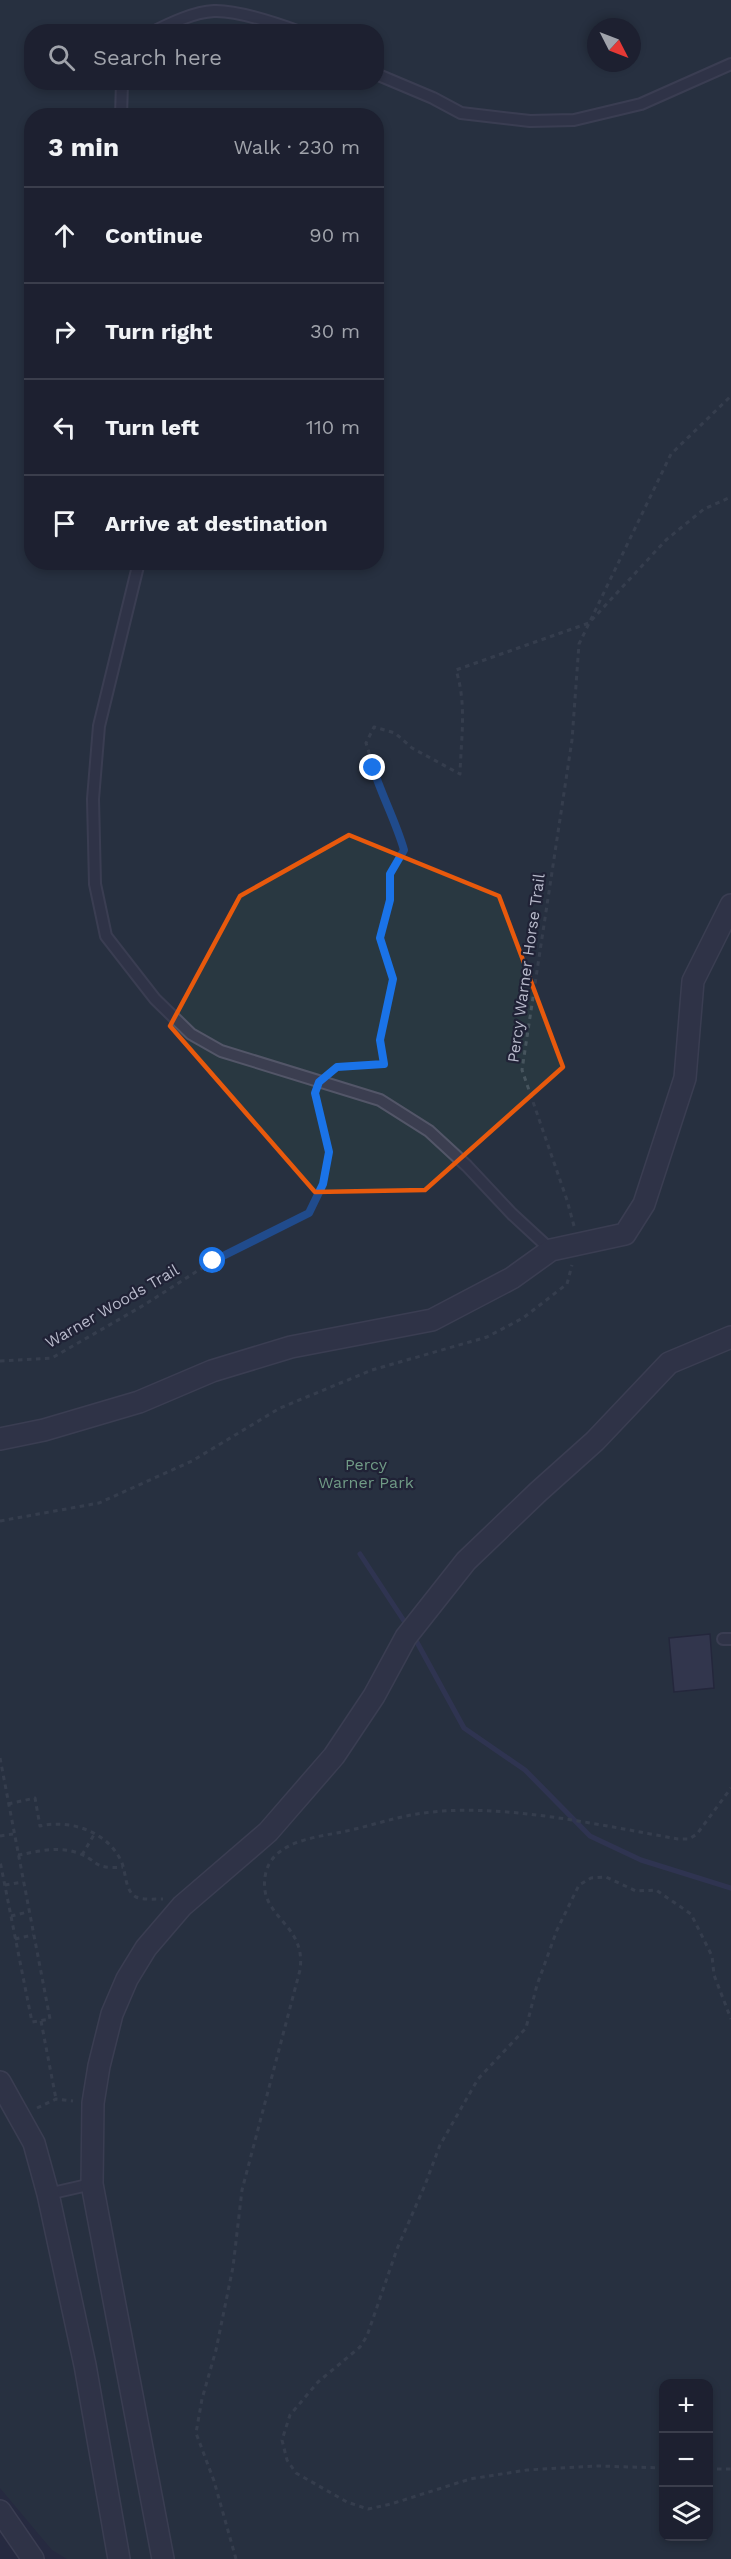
<!DOCTYPE html>
<html lang="en">
<head>
<meta charset="utf-8">
<style>
	:root { --surface:#1d2030; --page:#2a2d3c; --text:#f1f3f6; --muted:#a0a3ab; --line:#3b3e4c }
	body { margin:0; font-family:"Work Sans",sans-serif; background:var(--page); color:var(--text) }
	.controls { position:absolute; right:18px; bottom:18px; display:grid; overflow:hidden; border-radius:12px; box-shadow:0 3px 9px #0003 }
	.controls button { width:54px; height:54px; display:grid; place-items:center; padding:0; border:0; border-bottom:2px solid var(--line); background:var(--surface); color:var(--text); font:30px sans-serif }
	.compass { position:absolute; left:587px; top:18px; width:54px; height:54px; border-radius:50%; background:var(--surface); box-shadow:0 3px 9px #0003; rotate:132deg }
	.stop { position:absolute; width:18px; height:18px; margin:-14px; border:4px solid #1a73e8; border-radius:50%; background:#fff }
	.stop.end { background:#1a73e8; border-color:#fff; box-shadow:0 2px 6px #0008 }
	.list { margin:0; padding:0; list-style:none }
	h2 { display:flex; justify-content:space-between; align-items:center; height:78px; margin:0; padding:0 24px; font-size:26px }
	h2 small { font-size:20px; font-weight:400; color:var(--muted) }
	.list li { display:grid; grid-template-columns:39px 1fr auto; gap:18px; align-items:center; box-sizing:border-box; height:96px; padding:0 24px; border-top:2px solid var(--line) }
	.list b { display:block; font-size:22px; white-space:nowrap }
	.list em { font-size:20px; font-style:normal; color:var(--muted) }
	.icon { flex:none; width:33px; height:33px; fill:none; stroke:currentColor; stroke-width:2; stroke-linecap:round; stroke-linejoin:round }
	.map { position:relative; flex:none; width:731px; height:2559px; overflow:hidden }
	.search { position:absolute; background:var(--surface); box-shadow:0 3px 9px #0003; left:24px; top:24px; width:360px; height:66px; display:flex; align-items:center; gap:15px; box-sizing:border-box; padding:0 21px; border-radius:24px; color:var(--muted); font-size:22px }
	.panel { position:absolute; background:var(--surface); box-shadow:0 3px 9px #0003; left:24px; top:108px; width:360px; height:462px; border-radius:24px }
	.map>svg:first-child { display:block }
	.green { fill:#293841; fill-rule:evenodd }
	.lines { fill:none; stroke-linecap:round; stroke-linejoin:round }
	.stream { stroke:#3b4167; stroke-width:5 }
	.building { fill:#41455e; stroke:#222438; stroke-width:1.5 }
	.lane-casing { stroke:#535668; stroke-width:14 }
	.street-casing { stroke:#535668; stroke-width:24 }
	.path { stroke:#47555e; stroke-width:3; stroke-dasharray:4.5 4.5; stroke-linecap:butt }
	.lane { stroke:#3b3e50; stroke-width:10 }
	.street { stroke:#3b3e50; stroke-width:21 }
	.route { stroke:#1a73e8; stroke-width:8 }
	.marked { fill:none; stroke:#e8590c; stroke-width:4.5; stroke-linejoin:round }
	.labels { text-anchor:middle; dominant-baseline:central; stroke-width:4.5; stroke-linejoin:round; paint-order:stroke }
	.street-label { font-size:16px; fill:#b8bacb; stroke:#202236 }
	.park-label { font-size:16px; fill:#709b86; stroke:#202236 }
</style>
</head>
<body>
<div class="map">
<svg width="731" height="2559" viewBox="0 0 731 2559">
	<rect width="100%" height="100%" fill="#272a40"/>
	<path class="green" d="M0,0H731V2559H67L52,2550L0,2488ZM596,27H632V63H596ZM32,32H376V82H32ZM32,116H376V562H32ZM664,2384H708V2536H664Z"/>
	<g class="lines">
		<g class="stream">
			<path d="M360,1554L408,1627"/>
			<path d="M413,1635L464,1728L525,1770L590,1836L641,1860L731,1888"/>
		</g>
	</g>
	<path class="building" d="M710,1634L714,1688L674,1692L669,1638Z"/>
	<g class="lines">
		<g class="lane-casing">
			<g id="lane">
				<path d="M153,32C171,23 194,12 214,11C237,10 278,24 300,32"/>
				<path d="M376,74L433,98L461,113L530,121L574,120L641,104L731,64"/>
				<path d="M121,116L122,82"/>
				<path d="M139,562L99,726L93,799L95,884L106,936L155,999L191,1034L221,1051L380,1100L429,1131L467,1166L512,1214L551,1250"/>
				<path d="M723,1639H731"/>
				<path d="M48,2194L92,2184"/>
			</g>
		</g>
		<g class="street-casing">
			<g id="street">
				<path d="M0,1439L44,1430L139,1402L212,1371L291,1347L432,1320L512,1278L551,1250L625,1234L644,1204L685,1078L693,981L731,905"/>
				<path d="M0,2082L34,2143L48,2194L85,2365L119,2559"/>
				<path d="M0,2511L33,2559"/>
				<path d="M163,2559L92,2184L93,2103L99,2066L112,2014L127,1979L146,1948L182,1906L268,1832L334,1756L374,1696L406,1637L466,1561L538,1492L595,1441L669,1363L731,1337"/>
			</g>
		</g>
		<g class="path">
			<path d="M332,1070L337,1067L384,1064L380,1040L393,979L380,938L390,900V874L404,850L396,822L381,792L366,743L374,727L395,733L412,748L460,774C461,738 467,705 456,670L589,623L666,540L704,509L731,497"/>
			<path d="M574,1226L567,1200L522,1070L572,740L579,644L671,454L731,396"/>
			<path d="M0,1361L52,1358L144,1305L213,1261L309,1213L323,1184L329,1152L315,1094"/>
			<path d="M0,1521L99,1503L192,1461L280,1408L372,1370L487,1337L523,1318L567,1284L572,1265"/>
			<path d="M0,1758L50,2019L32,2022L0,1861"/>
			<path d="M8,1804L35,1798L40,1826C71,1819 109,1832 122,1863C126,1873 125,1891 136,1897C143,1900 155,1899 163,1899"/>
			<path d="M0,1836L13,1834"/>
			<path d="M18,1855C36,1852 56,1846 75,1852C99,1859 91,1870 123,1867"/>
			<path d="M82,1855L95,1833"/>
			<path d="M5,1885L23,1882"/>
			<path d="M11,1916L28,1912"/>
			<path d="M15,1939L33,1935"/>
			<path d="M41,2021L56,2099"/>
			<path d="M37,2108L56,2099L73,2101"/>
			<path d="M664,2468L598,2466L527,2470L470,2479L391,2504L368,2509L347,2502L296,2473L287,2460L282,2440L290,2415L318,2382L360,2347L367,2336L397,2249L425,2185L440,2145L478,2079L526,2028L537,1985L557,1930L579,1885L591,1878L606,1877L636,1891L656,1890L691,1914L712,1956L714,1975L731,2019"/>
			<path d="M708,2469H731"/>
			<path d="M236,2559L214,2481L196,2433L202,2399L216,2350L233,2267L242,2190L300,1970C307,1921 255,1918 266,1872C274,1841 317,1837 342,1832C367,1827 392,1818 417,1814C496,1801 599,1825 678,1839H689L697,1834L731,1788"/>
		</g>
		<use href="#lane" class="lane"/>
		<use href="#street" class="street"/>
	</g>
	<g class="lines">
		<path class="route" d="M213,1261L309,1213L323,1184L329,1152L315,1093L319,1082L337,1067L384,1064L380,1040L393,979L380,938L390,900V874L404,850C396,822 382,796 373,768"/>
	</g>
	<path d="M0 0H731V2559H0ZM349,835L499,896L563,1067L425,1190L315,1192L170,1026L240,896Z" fill="#272a40" fill-opacity=".55" fill-rule="evenodd"/>
	<path class="marked" d="M349,835L499,896L563,1067L425,1190L315,1192L170,1026L240,896Z"/>
	<g class="labels">
		<g class="street-label">
			<text transform="translate(526 968) rotate(-82)">Percy Warner Horse Trail</text>
			<text transform="translate(112 1306) rotate(-30)">Warner Woods Trail</text>
		</g>
		<g class="park-label">
			<text x="366" y="1464">Percy<tspan x="366" dy="18">Warner Park</tspan></text>
		</g>
	</g>
</svg>
<div class="controls">
<button>+</button>
<button>−</button>
<button><svg class="icon" aria-label="layers" viewBox="0 0 24 24"><path d="M12 4l9 5-9 5-9-5zM3 14l9 5 9-5"/></svg></button>
</div>
<svg class="compass" viewBox="-18 -18 36 36"><path d="M0-13l5 13h-10z" fill="#e53935"/><path d="M0 13l5-13h-10z" fill="#a0a3ab"/></svg>
<div class="stop" style="left:213px;top:1261px"></div>
<div class="stop end" style="left:373px;top:768px"></div>
<div class="search"><svg class="icon" aria-label="search" viewBox="0 0 24 24"><circle cx="10" cy="10" r="6"/><path d="M15 15l6 6"/></svg>Search here</div>
<section class="panel">
<h2>3 min<small>Walk · 230 m</small></h2>
<ul class="list">
<li><svg class="icon" aria-label="ahead" viewBox="0 0 24 24"><path d="M12 20V5M6 11l6-6 6 6"/></svg><div><b>Continue</b></div><em>90 m</em></li>
<li><svg class="icon" aria-label="right" viewBox="0 0 24 24"><path d="M7 20v-9h11M14 6l5 5-5 5"/></svg><div><b>Turn right</b></div><em>30 m</em></li>
<li><svg class="icon" aria-label="left" viewBox="0 0 24 24"><path d="M17 20v-9H6M10 6l-5 5 5 5"/></svg><div><b>Turn left</b></div><em>110 m</em></li>
<li><svg class="icon" aria-label="arrive" viewBox="0 0 24 24"><path d="M6 21V4h12l-3 4 3 4H6"/></svg><div><b>Arrive at destination</b></div></li>
</ul>
</section>
</div>
</body>
</html>
